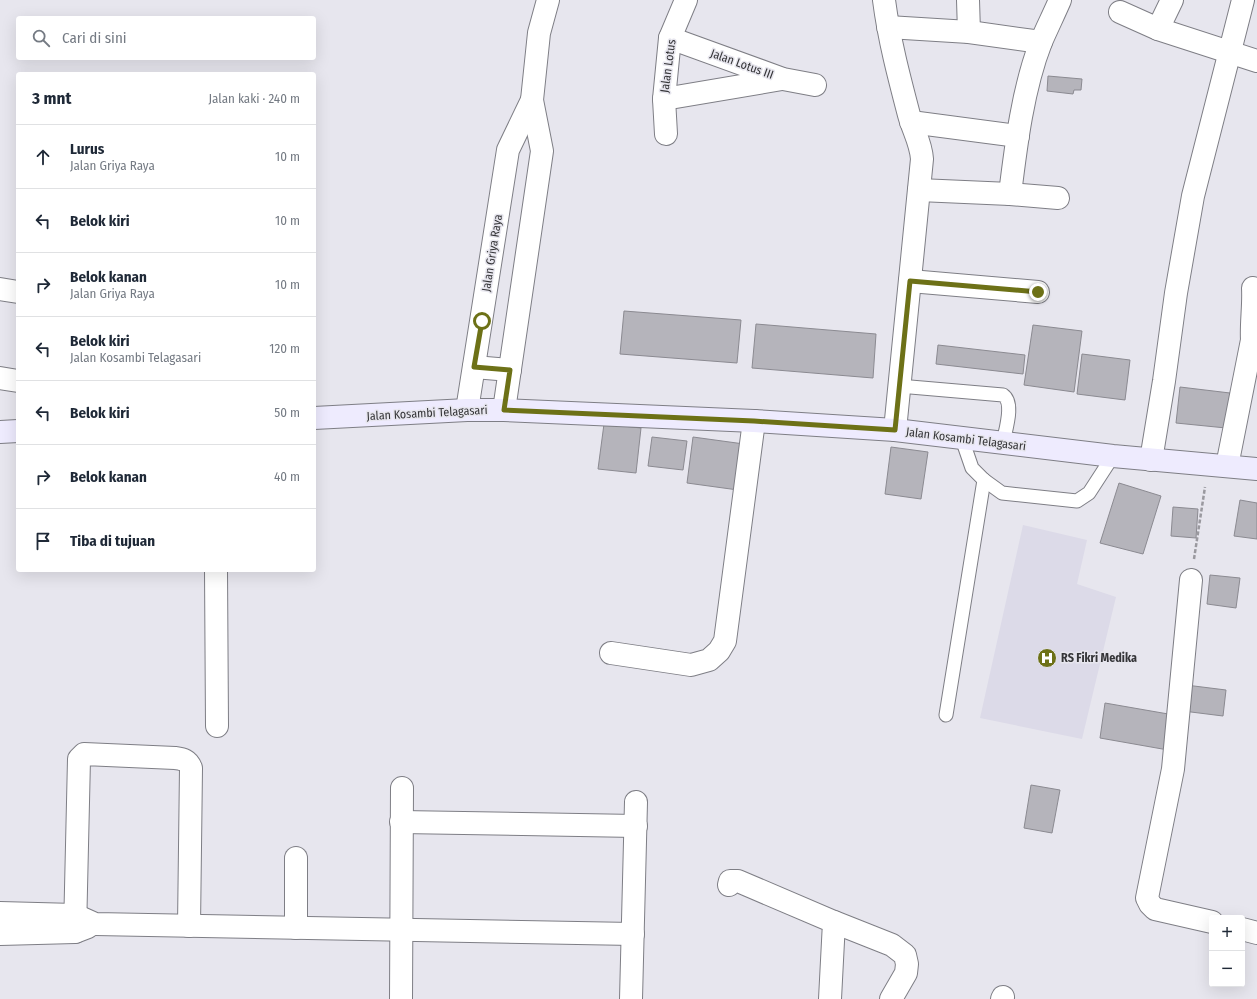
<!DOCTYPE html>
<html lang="id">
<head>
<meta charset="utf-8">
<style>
	:root { --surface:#fff; --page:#f2f2f3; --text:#1f2937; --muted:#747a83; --line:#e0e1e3 }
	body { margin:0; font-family:"Fira Sans Condensed",sans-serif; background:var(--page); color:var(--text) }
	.controls { position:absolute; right:12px; bottom:12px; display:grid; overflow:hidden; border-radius:4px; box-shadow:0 4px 16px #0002 }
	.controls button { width:36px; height:36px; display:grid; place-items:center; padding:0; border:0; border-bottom:1px solid var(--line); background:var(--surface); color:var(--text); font:20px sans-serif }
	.stop { position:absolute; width:12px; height:12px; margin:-9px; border:3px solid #6d7117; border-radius:50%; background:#fff }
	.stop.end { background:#6d7117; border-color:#fff; box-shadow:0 1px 4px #0008 }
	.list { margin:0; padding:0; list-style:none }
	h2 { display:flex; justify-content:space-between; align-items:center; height:52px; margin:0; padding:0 16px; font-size:17px }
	h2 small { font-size:13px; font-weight:400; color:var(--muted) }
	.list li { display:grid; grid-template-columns:26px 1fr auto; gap:12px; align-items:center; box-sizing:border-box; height:64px; padding:0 16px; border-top:1px solid var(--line) }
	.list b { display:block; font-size:15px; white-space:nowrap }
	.list p { margin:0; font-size:13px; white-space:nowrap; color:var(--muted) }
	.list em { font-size:13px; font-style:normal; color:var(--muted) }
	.icon { flex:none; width:22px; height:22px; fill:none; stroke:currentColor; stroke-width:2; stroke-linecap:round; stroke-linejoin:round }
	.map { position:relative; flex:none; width:1257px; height:999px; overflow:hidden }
	.search { position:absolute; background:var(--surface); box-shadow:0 4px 16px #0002; left:16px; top:16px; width:300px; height:44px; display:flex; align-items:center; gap:10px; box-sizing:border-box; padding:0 14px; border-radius:4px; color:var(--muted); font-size:15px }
	.panel { position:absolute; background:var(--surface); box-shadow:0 4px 16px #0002; left:16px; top:72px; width:300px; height:500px; border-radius:4px }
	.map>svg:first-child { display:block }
	.built { fill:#dcdae8 }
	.building { fill:#b5b4bb; stroke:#8b8a91 }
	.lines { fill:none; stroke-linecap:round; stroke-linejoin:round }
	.service-casing { stroke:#7e7e85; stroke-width:15 }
	.minor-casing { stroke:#7e7e85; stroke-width:24 }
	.tertiary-casing { stroke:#7e7e85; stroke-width:24 }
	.secondary-casing { stroke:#7e7e85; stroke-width:24 }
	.path { stroke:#9a999f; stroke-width:2.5; stroke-dasharray:4 2; stroke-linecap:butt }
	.service { stroke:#fff; stroke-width:13 }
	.minor { stroke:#fff; stroke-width:22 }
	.tertiary { stroke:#fff; stroke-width:22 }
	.secondary { stroke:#eeebfe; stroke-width:22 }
	.route { stroke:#6d7117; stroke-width:5 }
	.labels { text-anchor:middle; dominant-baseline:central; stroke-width:3; stroke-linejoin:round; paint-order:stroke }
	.street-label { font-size:12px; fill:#353538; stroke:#e7e6ee }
	.poi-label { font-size:12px; font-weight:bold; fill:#353538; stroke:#e7e6ee; text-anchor:start }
</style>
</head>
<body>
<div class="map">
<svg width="1257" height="999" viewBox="0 0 1257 999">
	<rect width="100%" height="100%" fill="#e7e6ee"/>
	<path class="built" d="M1023,525L1087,540L1077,584L1116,597L1082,739L980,718Z"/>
	<g class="building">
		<path d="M1048,76L1082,79L1081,90H1074L1073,94L1047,91Z"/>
		<path d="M624,311L741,320L737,363L620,354Z"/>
		<path d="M756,324L876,334L873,378L752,368Z"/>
		<path d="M1033,325L1082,331L1074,392L1024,385Z"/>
		<path d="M938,345L1025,355L1023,374L936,364Z"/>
		<path d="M1082,354L1130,360L1125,400L1077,394Z"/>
		<path d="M1180,387L1230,393L1226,428L1176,423Z"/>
		<path d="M604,424L641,428L636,473L598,469Z"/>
		<path d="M652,437L687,441L683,470L648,466Z"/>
		<path d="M693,437L744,444L738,490L687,483Z"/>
		<path d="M891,447L928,452L921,499L885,494Z"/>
		<path d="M1119,483L1161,496L1143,554L1100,543Z"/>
		<path d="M1240,500L1257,503V539L1234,536Z"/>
		<path d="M1173,507L1198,509L1196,538L1171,536Z"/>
		<path d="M1210,575L1240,578L1236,608L1207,604Z"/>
		<path d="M1186,685L1226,690L1223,716L1183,711Z"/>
		<path d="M1105,703L1174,715L1168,750L1100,738Z"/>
		<path d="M1031,785L1060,790L1052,833L1024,828Z"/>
	</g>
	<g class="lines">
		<g class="service-casing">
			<g id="service">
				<path d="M899,386L1003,395C1015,403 1005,431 1003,443"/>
				<path d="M962,439L972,468L984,480L1002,493L1077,501L1089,493L1113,456"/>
				<path d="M946,715L984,480"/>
			</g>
		</g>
		<g class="minor-casing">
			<g id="minor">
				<path d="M884,0C889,39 899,77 909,115C913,130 921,143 922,159L895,430"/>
				<path d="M968,0L969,32"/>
				<path d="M1120,12L1158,29L1257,61"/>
				<path d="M888,27L969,32L1041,42"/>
				<path d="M1158,29L1172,0"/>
				<path d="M670,38L783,79L815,85"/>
				<path d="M664,99L782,79"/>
				<path d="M911,122L1018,136"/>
				<path d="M666,134L664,99L670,38L686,0"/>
				<path d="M919,190L1010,194L1058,198"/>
				<path d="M1010,194C1016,145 1023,88 1041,42C1047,28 1054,14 1060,0"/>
				<path d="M910,281L1038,292"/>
				<path d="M0,289L18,292"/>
				<path d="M0,378L18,381"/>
				<path d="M1151,460L1164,381L1176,293L1193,196L1243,0"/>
				<path d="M1227,466L1252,340C1251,323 1254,306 1253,288"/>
				<path d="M216,570L217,726"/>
				<path d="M1191,580L1173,769L1147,898L1150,904L1155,909L1212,922"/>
				<path d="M611,653L691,665L709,660L719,651L725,641L754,421"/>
				<path d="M401,822L636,826"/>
				<path d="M729,885L730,881H738L834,922L830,999"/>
				<path d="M0,913L75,915L95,924L633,934"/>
				<path d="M834,922L892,945L905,955L907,964L906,973L891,999"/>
				<path d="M296,928V858"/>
				<path d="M1242,929L1257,933"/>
				<path d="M75,932L79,759L84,754L175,758C183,759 188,760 191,768L189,926"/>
				<path d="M0,934L75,932L88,927"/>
				<path d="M401,999L402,788"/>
				<path d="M631,999L636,802"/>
				<path d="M1002,999L1003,997"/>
			</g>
		</g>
		<g class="tertiary-casing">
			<g id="tertiary">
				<path d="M474,367L510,370"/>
				<path d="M467,410L508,150L532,100"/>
				<path d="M504,410L542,151L532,100L539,33L548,0"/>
			</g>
		</g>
		<g class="secondary-casing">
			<g id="secondary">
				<path d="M314,418L467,410H504L754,421L895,430L1113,456L1257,469"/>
				<path d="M0,432L18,431"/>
			</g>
		</g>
		<path class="path" d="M1194,559L1205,487"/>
		<use href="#service" class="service"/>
		<use href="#minor" class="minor"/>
		<use href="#tertiary" class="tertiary"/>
		<use href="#secondary" class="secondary"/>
	</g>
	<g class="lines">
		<path class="route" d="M482,321L474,367L510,370L504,410L754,421L895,430L910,281L1038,292"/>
	</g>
	<defs>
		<g id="hospital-disc" transform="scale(1)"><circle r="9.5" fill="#6d7117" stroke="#e7e6ee"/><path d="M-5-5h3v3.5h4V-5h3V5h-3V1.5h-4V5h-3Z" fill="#fff"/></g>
	</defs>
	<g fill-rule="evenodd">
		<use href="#hospital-disc" x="1047" y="658"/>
	</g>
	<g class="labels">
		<g class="street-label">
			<text transform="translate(742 64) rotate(20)">Jalan Lotus III</text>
			<text transform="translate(668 66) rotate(-82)">Jalan Lotus</text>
			<text transform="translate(492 253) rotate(-81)">Jalan Griya Raya</text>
			<text transform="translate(427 413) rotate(-3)">Jalan Kosambi Telagasari</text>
			<text transform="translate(966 439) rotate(7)">Jalan Kosambi Telagasari</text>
		</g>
		<g class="poi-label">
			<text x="1061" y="658">RS Fikri Medika</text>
		</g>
	</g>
</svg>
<div class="controls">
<button>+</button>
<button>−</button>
</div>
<div class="stop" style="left:482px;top:321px"></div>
<div class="stop end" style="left:1038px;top:292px"></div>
<div class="search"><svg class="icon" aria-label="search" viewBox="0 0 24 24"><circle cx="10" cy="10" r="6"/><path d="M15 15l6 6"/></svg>Cari di sini</div>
<section class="panel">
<h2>3 mnt<small>Jalan kaki · 240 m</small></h2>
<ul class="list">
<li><svg class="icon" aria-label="ahead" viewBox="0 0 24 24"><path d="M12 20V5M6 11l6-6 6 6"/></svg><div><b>Lurus</b><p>Jalan Griya Raya</p></div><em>10 m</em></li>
<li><svg class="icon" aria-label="left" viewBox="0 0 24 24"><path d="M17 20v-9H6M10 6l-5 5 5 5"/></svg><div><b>Belok kiri</b></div><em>10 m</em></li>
<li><svg class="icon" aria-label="right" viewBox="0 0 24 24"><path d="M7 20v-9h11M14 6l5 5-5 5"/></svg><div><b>Belok kanan</b><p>Jalan Griya Raya</p></div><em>10 m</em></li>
<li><svg class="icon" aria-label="left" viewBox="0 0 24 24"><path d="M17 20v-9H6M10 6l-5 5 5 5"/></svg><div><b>Belok kiri</b><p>Jalan Kosambi Telagasari</p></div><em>120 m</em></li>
<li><svg class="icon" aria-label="left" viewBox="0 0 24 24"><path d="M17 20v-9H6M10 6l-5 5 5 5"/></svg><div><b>Belok kiri</b></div><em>50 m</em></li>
<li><svg class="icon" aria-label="right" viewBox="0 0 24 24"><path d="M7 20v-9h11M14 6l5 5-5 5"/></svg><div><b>Belok kanan</b></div><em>40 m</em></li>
<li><svg class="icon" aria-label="arrive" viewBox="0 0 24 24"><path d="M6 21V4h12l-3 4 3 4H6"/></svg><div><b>Tiba di tujuan</b></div></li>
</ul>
</section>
</div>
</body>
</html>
